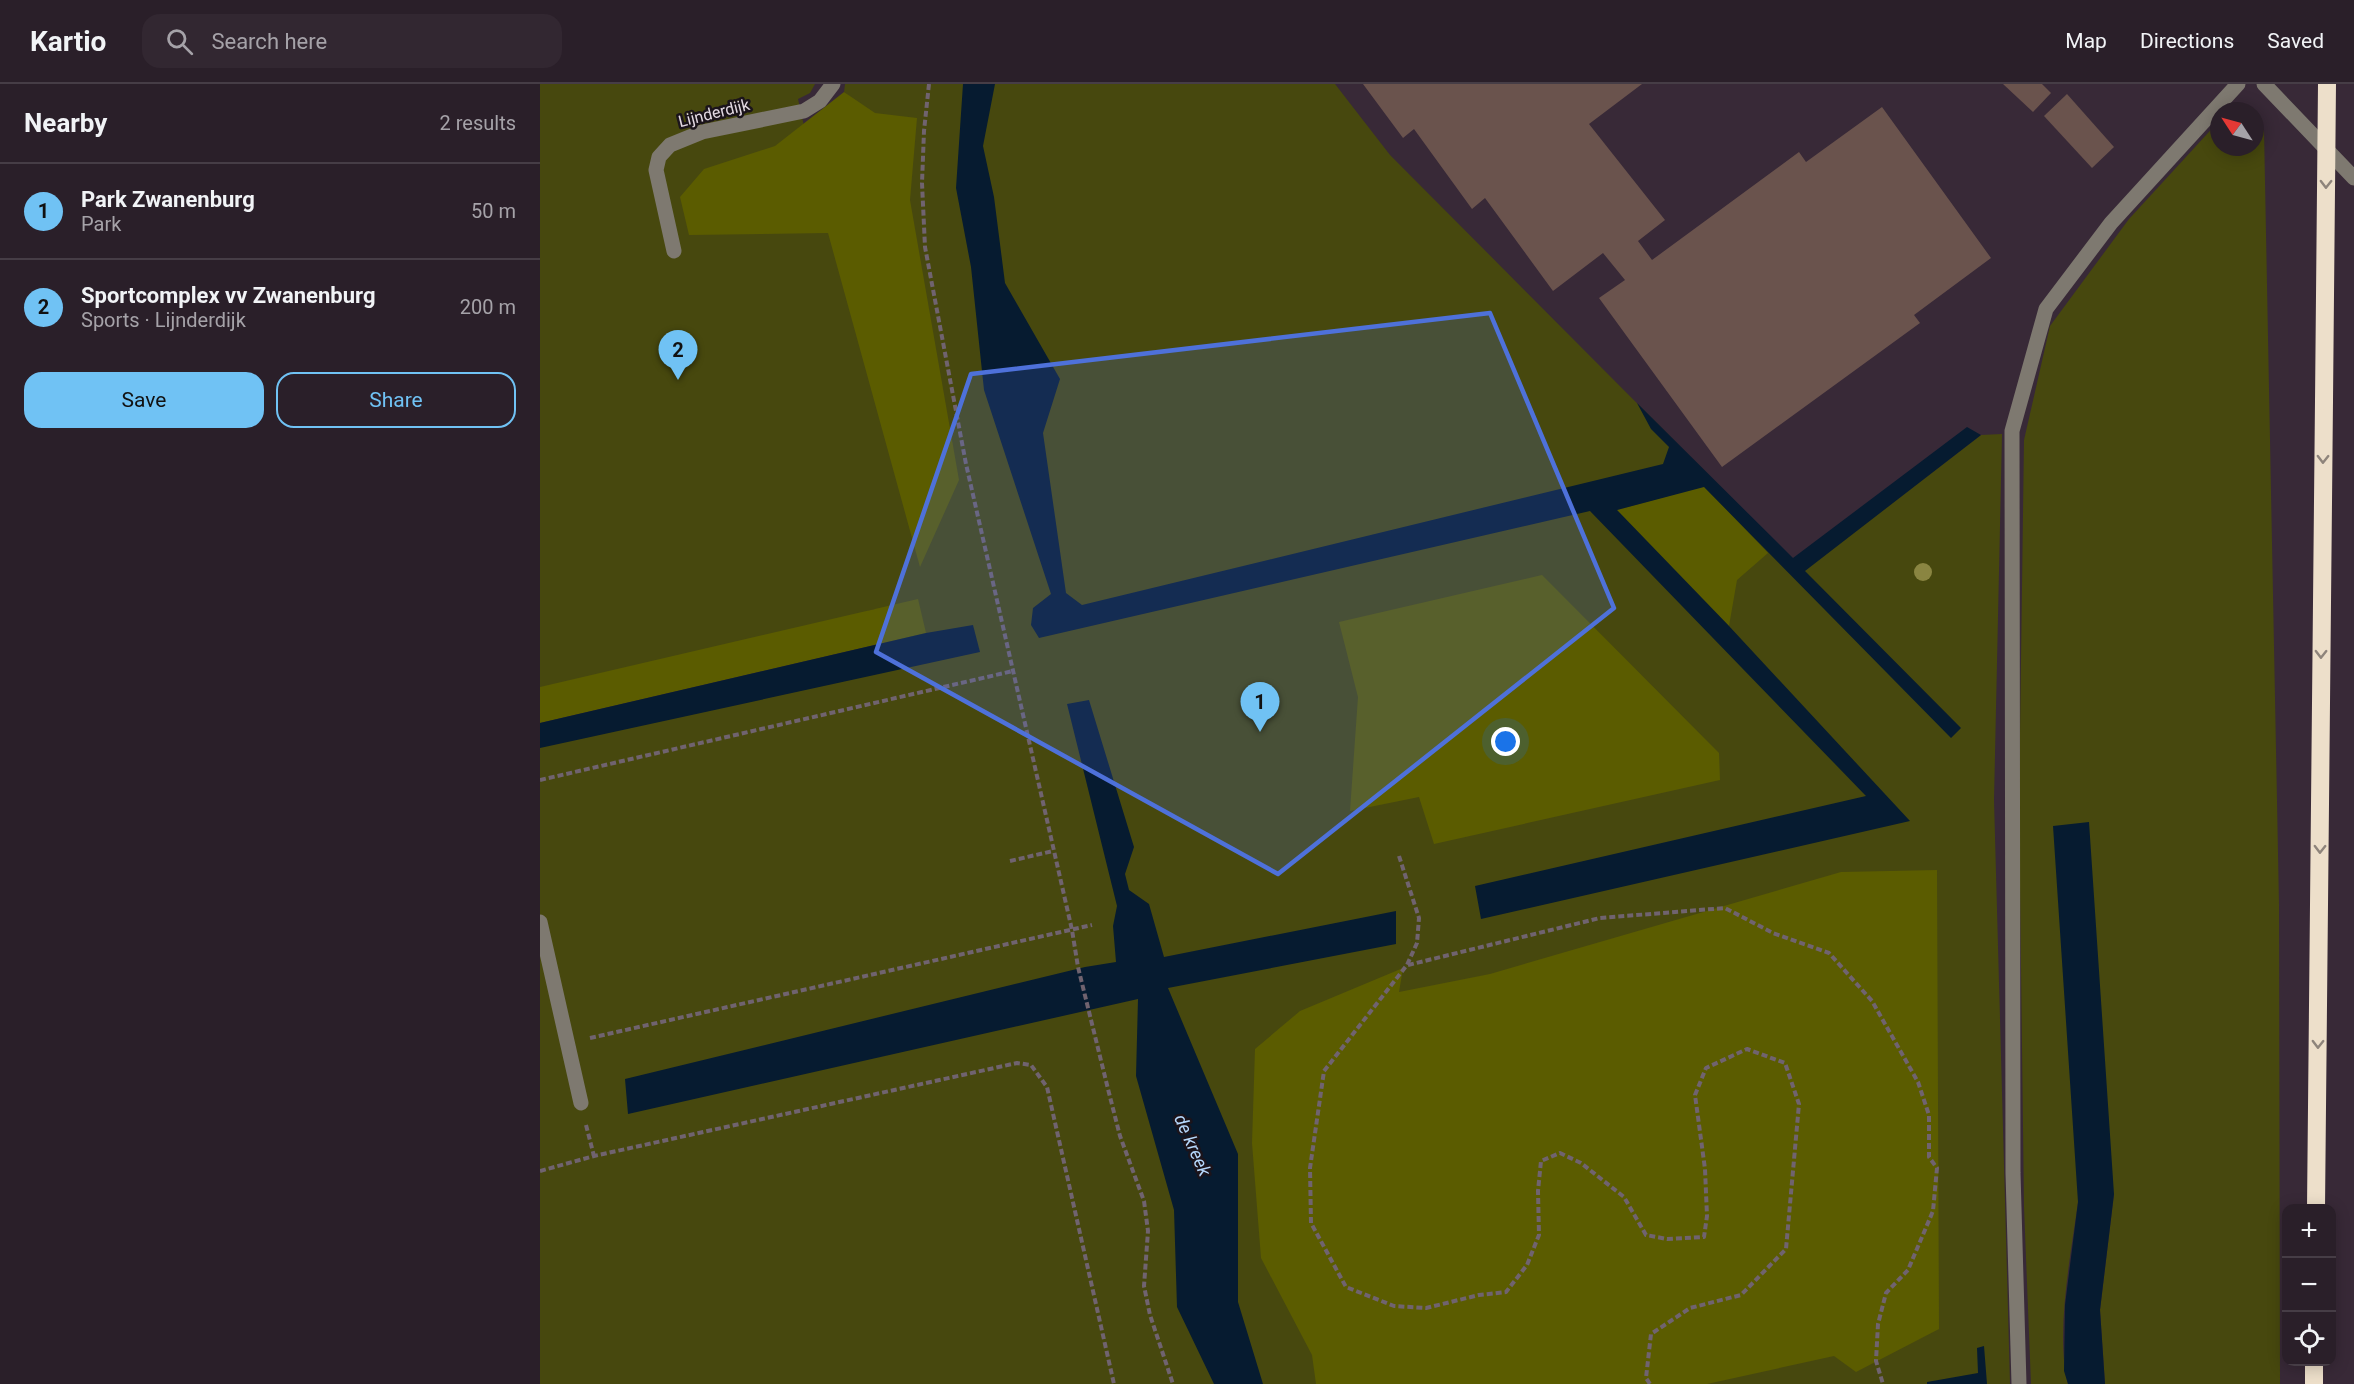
<!DOCTYPE html>
<html lang="en">
<head>
<meta charset="utf-8">
<style>
	:root { --surface:#2a1f29; --page:#322731; --text:#f1f3f6; --muted:#a5a2a8; --line:#463d46; --accent:#70c2f4 }
	body { margin:0; font-family:Roboto,sans-serif; background:var(--page); color:var(--text) }
	.controls { position:absolute; right:18px; bottom:18px; display:grid; overflow:hidden; border-radius:12px; box-shadow:0 3px 15px #0003 }
	.controls button { width:54px; height:54px; display:grid; place-items:center; padding:0; border:0; border-bottom:2px solid var(--line); background:var(--surface); color:var(--text); font:30px sans-serif }
	.compass { position:absolute; left:1670px; top:18px; width:54px; height:54px; border-radius:50%; background:var(--surface); box-shadow:0 3px 15px #0003; rotate:306deg }
	.you { position:absolute; left:966px; top:658px; width:21px; height:21px; margin:-15px; border:4px solid #fff; border-radius:50%; background:#1a73e8; box-shadow:0 0 0 9px #1a73e833 }
	.badge { display:grid; place-items:center; width:39px; height:39px; border-radius:50%; background:var(--accent); color:#111; font-size:20px; font-weight:700 }
	.pin { position:absolute; translate:-50% -50px; filter:drop-shadow(0 2px 3px #0008) }
	.pin::after { content:''; position:absolute; top:32px; width:21px; height:18px; background:inherit; clip-path:polygon(0 0,100% 0,50% 100%) }
	.list { margin:0; padding:0; list-style:none }
	h2 { display:flex; justify-content:space-between; align-items:center; height:78px; margin:0; padding:0 24px; font-size:26px }
	h2 small { font-size:20px; font-weight:400; color:var(--muted) }
	.list li { display:grid; grid-template-columns:39px 1fr auto; gap:18px; align-items:center; box-sizing:border-box; height:96px; padding:0 24px; border-top:2px solid var(--line) }
	.list b { display:block; font-size:22px; white-space:nowrap }
	.list p { margin:0; font-size:20px; white-space:nowrap; color:var(--muted) }
	.list em { font-size:20px; font-style:normal; color:var(--muted) }
	.actions { display:flex; gap:12px; padding:18px 24px }
	.actions a { flex:1; padding:14px 0; border:2px solid var(--accent); border-radius:18px; text-align:center; font-size:21px; color:var(--accent) }
	.actions .main { background:var(--accent); color:#111 }
	.icon { flex:none; width:33px; height:33px; fill:none; stroke:currentColor; stroke-width:2; stroke-linecap:round; stroke-linejoin:round }
	.map { position:relative; flex:none; width:1814px; height:1300px; overflow:hidden }
	header { display:flex; align-items:center; gap:36px; box-sizing:border-box; height:84px; padding:0 30px; background:var(--surface); border-bottom:2px solid var(--line) }
	header strong { font-size:28px }
	nav { display:flex; gap:33px; margin-inline-start:auto; font-size:21px }
	.search { width:420px; height:54px; background:var(--page); display:flex; align-items:center; gap:15px; box-sizing:border-box; padding:0 21px; border-radius:18px; color:var(--muted); font-size:22px }
	main { display:flex }
	aside { flex:1; background:var(--surface) }
	.map>svg:first-child { display:block }
	.green { fill:#47480e }
	.forest { fill:#5b5c00 }
	.water { fill:#061b30 }
	.pier { fill:#382937 }
	.building { fill:#6a534d }
	.lines { fill:none; stroke-linecap:round; stroke-linejoin:round }
	.path { stroke:#70636f; stroke-width:4; stroke-dasharray:6 3; stroke-linecap:butt }
	.minor { stroke:#7e7970; stroke-width:15 }
	.highway { stroke:#eddfca; stroke-width:18 }
	.highway-bridge { stroke:#eddfca; stroke-width:18 }
	.tree { fill:#8a8541 }
	.oneway { stroke:#8e847b }
	.marked { fill:#4e71da; fill-opacity:0.2; stroke:#4e71da; stroke-width:4.5; stroke-linejoin:round }
	.labels { text-anchor:middle; dominant-baseline:central; stroke-width:5; stroke-linejoin:round; paint-order:stroke }
	.street-label { font-size:16px; fill:#e3d9e2; stroke:#1b141b }
	.water-label { font-size:18px; font-style:italic; fill:#b6d8fc; stroke:#1b141b }
</style>
</head>
<body>
<header>
<strong>Kartio</strong>
<div class="search"><svg class="icon" aria-label="search" viewBox="0 0 24 24"><circle cx="10" cy="10" r="6"/><path d="M15 15l6 6"/></svg>Search here</div>
<nav><a>Map</a><a>Directions</a><a>Saved</a></nav>
</header>
<main>
<aside>
<h2>Nearby<small>2 results</small></h2>
<ul class="list">
<li><span class="badge">1</span><div><b>Park Zwanenburg</b><p>Park</p></div><em>50 m</em></li>
<li><span class="badge">2</span><div><b>Sportcomplex vv Zwanenburg</b><p>Sports · Lijnderdijk</p></div><em>200 m</em></li>
</ul>
<div class="actions"><a class="main">Save</a><a>Share</a></div>
</aside>
<div class="map">
<svg width="1814" height="1300" viewBox="0 0 1814 1300">
	<rect width="100%" height="100%" fill="#382937"/>
	<g class="green">
		<path d="M0,0H275L270,9L258,15L264,42L309,12L304,8L305,0H795L850,71L1264,487L1441,351L1462,350L1454,716L1470,1300H0V652L346,574L335,525L0,621Z"/>
		<path d="M1715,35L1724,46L1739,820L1740,1300H1565L1560,1226L1574,1110L1538,1118C1531,1170 1515,1250 1528,1300H1491L1484,1123L1479,723L1484,356L1510,242L1589,135L1679,37V63H1715Z"/>
	</g>
	<g class="forest">
		<path d="M304,8L335,29L377,34L370,116L419,396L380,483L288,149L149,151L140,113L164,85L235,62Z"/>
		<path d="M1164,402L1228,469L1197,496L1189,542L1077,426Z"/>
		<path d="M1002,491L1179,669L1180,696L894,760L879,713L810,727L818,613L799,538Z"/>
		<path d="M378,515L386,549L0,639V603Z"/>
		<path d="M1397,786L1399,1245L1316,1288L1294,1272L1167,1300H776L772,1271L721,1174L712,1059L715,965L760,927L863,884L859,908L950,890L1301,788Z"/>
	</g>
	<g class="water">
		<path d="M423,0H455L443,62L454,113L465,199L520,295L503,349L526,509L542,521L1123,380L1129,363L1111,345L1097,319L1253,474L1427,343L1441,351L1265,487L1421,644L1411,654L1164,403L1077,426L1189,542L1370,737L941,835L935,802L1326,712L1050,427L499,554L491,541L493,524L511,510L444,306L431,183L416,104Z"/>
		<path d="M433,541L440,568L0,664V639L386,549Z"/>
		<path d="M549,616L594,763L585,790L589,806L609,820L624,873L856,827V860L628,904L698,1070V1218L723,1300H674L637,1223L634,1126L596,992L598,915L88,1030L85,995L545,883L576,878L573,842L577,822L527,620Z"/>
		<path d="M1549,738L1574,1110L1560,1226L1565,1300H1528L1524,1287L1525,1221L1538,1118L1513,742Z"/>
		<path d="M1444,1262L1447,1300H1387V1298L1438,1289L1437,1264Z"/>
	</g>
	<path class="pier" d="M1758,0H1814V58L1812,57Z"/>
	<g class="building">
		<path d="M823,0H1102L1049,40L1125,136L1098,157L1112,176L1259,68L1266,78L1342,23L1451,174L1374,231L1380,239L1182,383L1059,214L1085,196L1063,169L1013,207L945,114L932,125L874,45L863,54Z"/>
		<path d="M1463,0H1502L1511,9L1493,28Z"/>
		<path d="M1527,10L1574,63L1552,84L1504,32Z"/>
	</g>
	<g class="lines">
		<g class="path">
			<path d="M389,0L384,47L382,99L385,163L426,380L532,846L538,883L568,1005L580,1052L604,1117L608,1147L604,1202L610,1231L633,1300"/>
			<path d="M0,696L473,587"/>
			<path d="M859,772L879,834L877,859L867,881L784,987L770,1084L771,1139L806,1203L854,1222L886,1224L939,1211L966,1208L987,1181L999,1151L998,1107L1001,1077L1020,1069L1041,1079L1084,1113L1106,1151L1127,1155L1164,1153L1167,1132L1165,1085L1155,1011L1166,984L1207,965L1245,979L1259,1020L1246,1165L1201,1211L1150,1224L1111,1250L1106,1294L1110,1300"/>
			<path d="M470,777L513,767"/>
			<path d="M868,881L1060,834L1185,824L1233,849L1289,869L1332,917L1378,998L1389,1031V1073L1397,1084L1393,1127L1368,1186L1346,1209L1338,1240L1336,1277L1343,1300"/>
			<path d="M50,954L552,841"/>
			<path d="M46,1041L54,1072"/>
			<path d="M0,1087L54,1072L477,979L491,981L507,1003L574,1300"/>
		</g>
		<g class="minor">
			<path d="M1724,0L1814,94"/>
			<path d="M134,167L116,86L119,73L130,61L162,48L264,27L280,17L293,0"/>
			<path d="M0,838L41,1019"/>
			<path d="M1479,1300L1473,1089L1472,347L1506,225L1571,139L1698,0"/>
		</g>
		<g class="highway">
			<path d="M1776,1124L1784,317"/>
			<path d="M1774,1300V1278"/>
		</g>
		<path class="highway-bridge" d="M1784,317L1787,0"/>
	</g>
	<circle class="tree" cx="1383" cy="488" r="9"/>
	<defs><path id="oneway-chevron" d="M-2-3.5L2.5 0L-2 3.5" fill="none" stroke-width="1.6" stroke-linecap="round" stroke-linejoin="round" transform="scale(1.5)"/></defs>
	<g class="oneway">
		<use href="#oneway-chevron" transform="translate(1786 100) rotate(91)"/>
		<use href="#oneway-chevron" transform="translate(1783 375) rotate(91)"/>
		<use href="#oneway-chevron" transform="translate(1781 570) rotate(91)"/>
		<use href="#oneway-chevron" transform="translate(1780 765) rotate(91)"/>
		<use href="#oneway-chevron" transform="translate(1778 960) rotate(91)"/>
	</g>
	<path class="marked" d="M950,229L1074,524L738,790L336,568L431,290Z"/>
	<g class="labels">
		<g class="street-label">
			<text transform="translate(174 29) rotate(-14)">Lijnderdijk</text>
		</g>
		<g class="water-label">
			<text transform="translate(653 1061) rotate(66)">de kreek</text>
		</g>
	</g>
</svg>
<div class="controls">
<button>+</button>
<button>−</button>
<button><svg class="icon" aria-label="locate" viewBox="0 0 24 24"><circle cx="12" cy="12" r="6"/><path d="M12 2v4M12 18v4M2 12h4M18 12h4"/></svg></button>
</div>
<svg class="compass" viewBox="-18 -18 36 36"><path d="M0-13l5 13h-10z" fill="#e53935"/><path d="M0 13l5-13h-10z" fill="#a5a2a8"/></svg>
<div class="you"></div>
<div class="pin badge" style="left:720px;top:648px">1</div>
<div class="pin badge" style="left:138px;top:296px">2</div>
</div>
</main>
</body>
</html>
